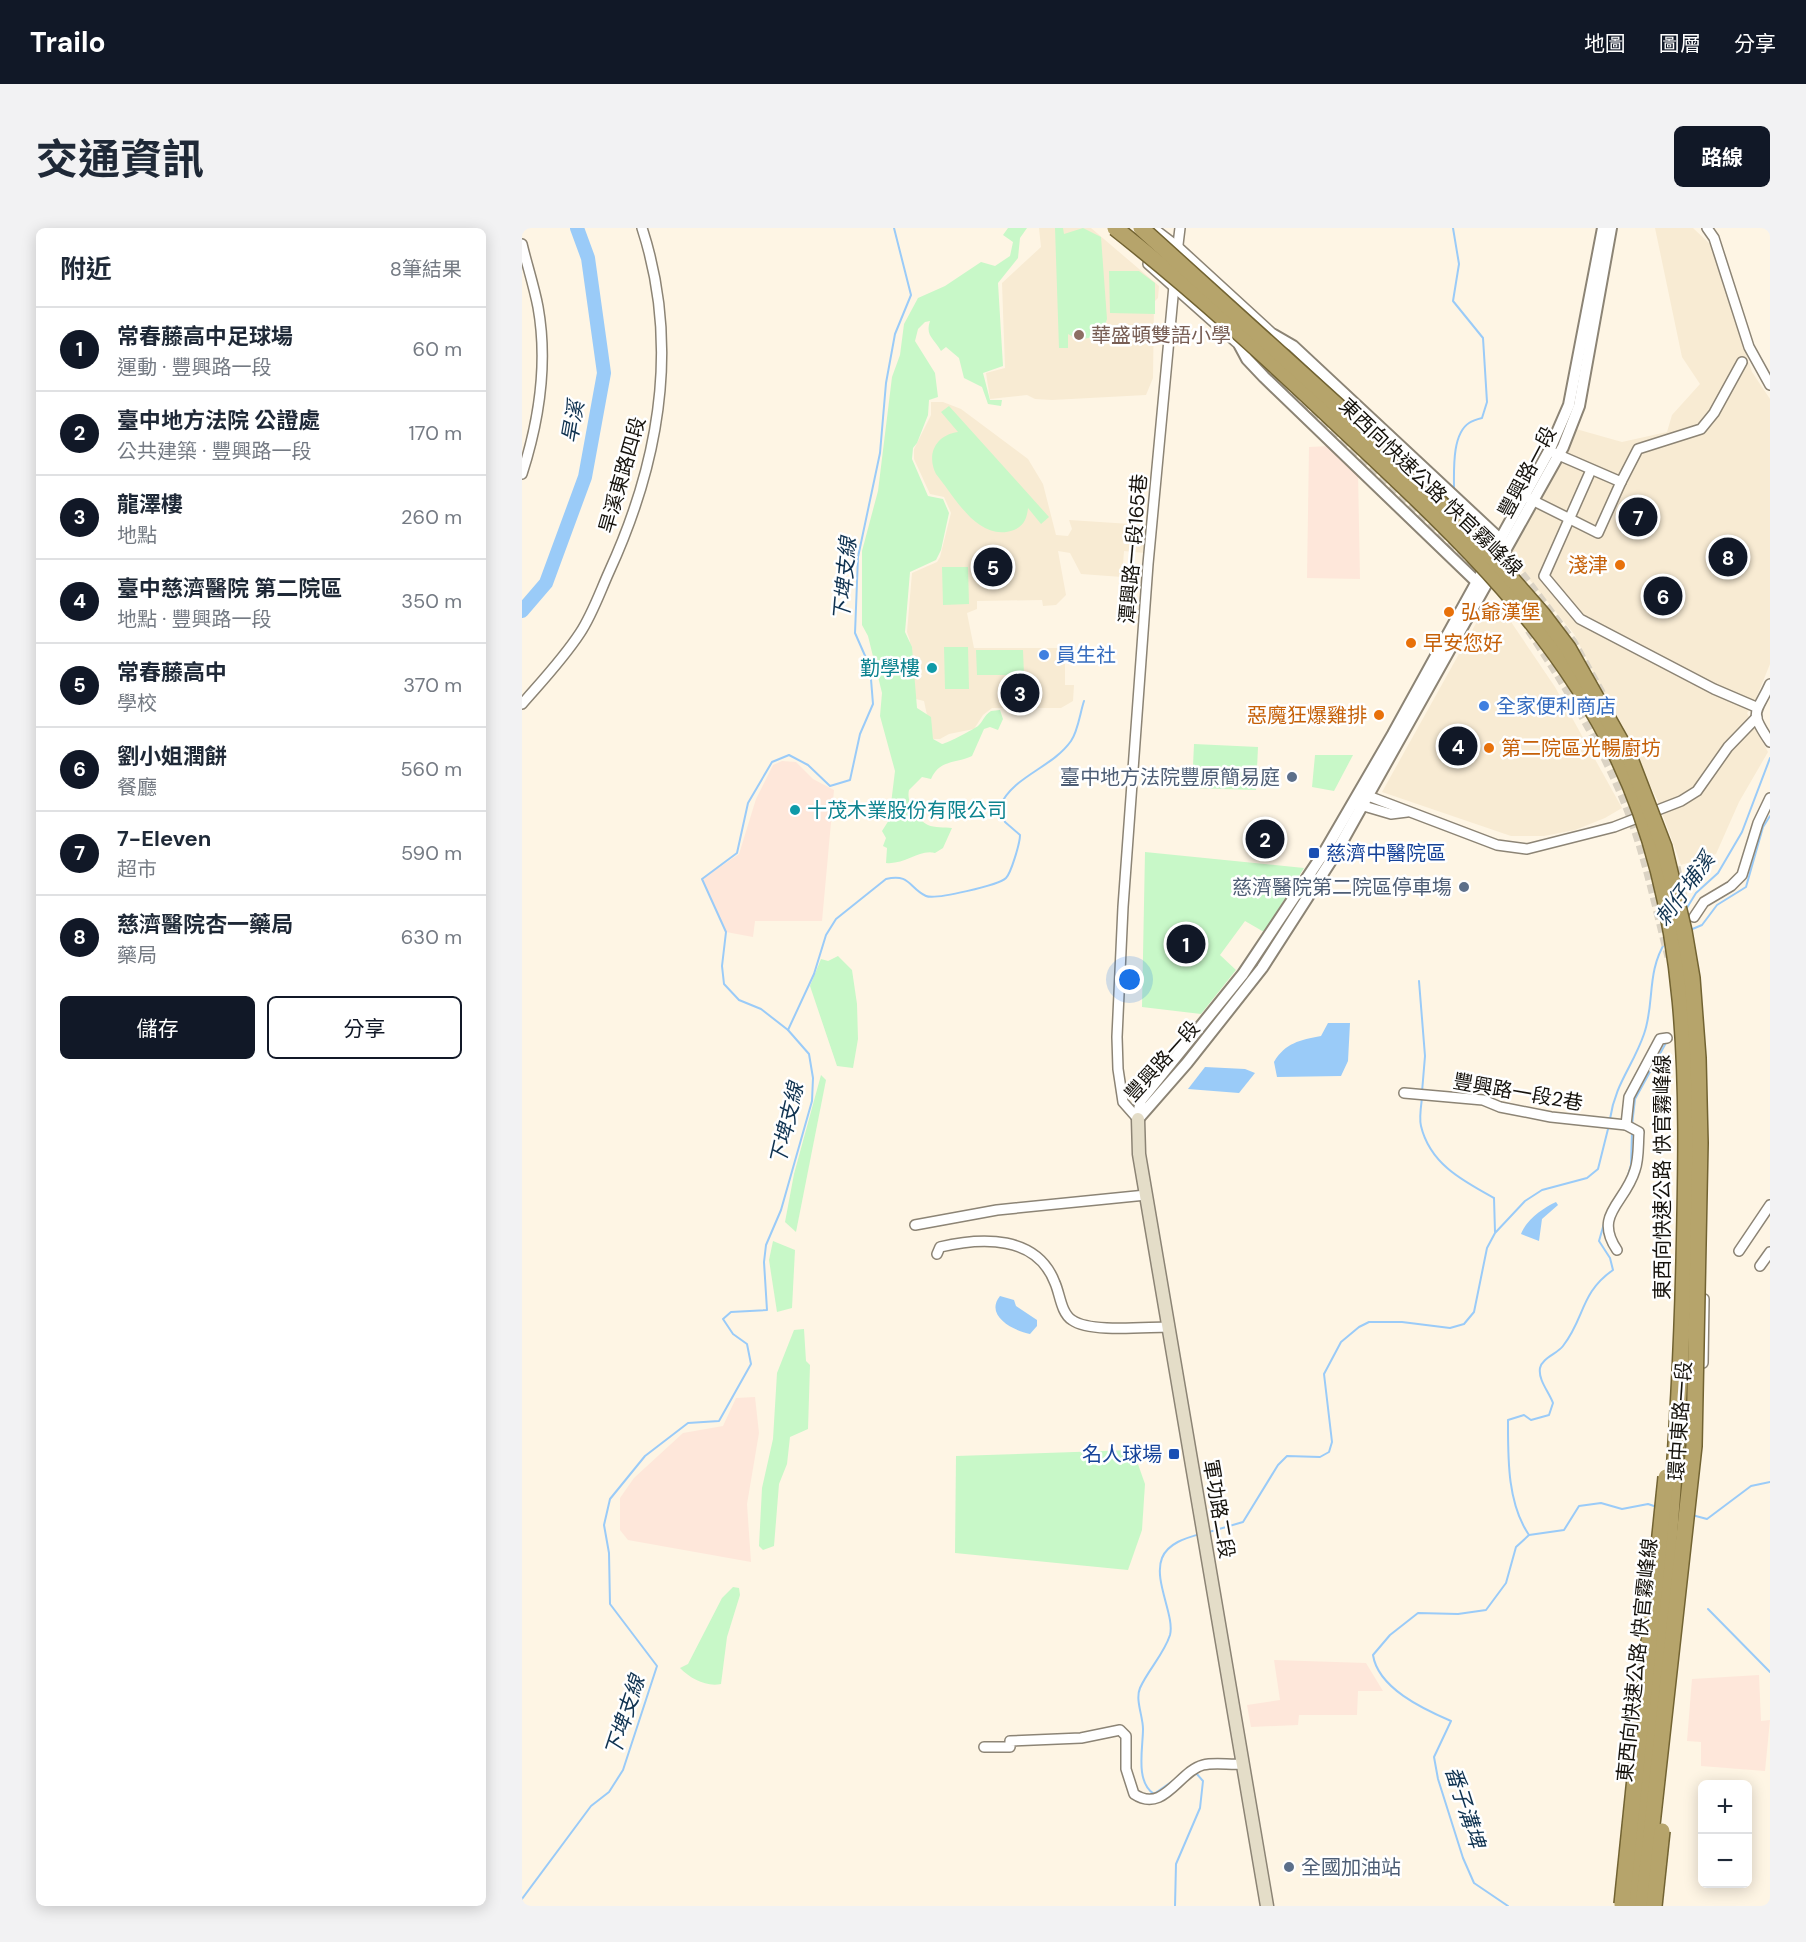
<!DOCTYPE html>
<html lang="zh-TW">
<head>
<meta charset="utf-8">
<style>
	:root { --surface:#fff; --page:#f2f2f3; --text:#1f2937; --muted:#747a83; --line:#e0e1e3; --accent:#111827 }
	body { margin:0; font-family:"DM Sans","Noto Sans TC",sans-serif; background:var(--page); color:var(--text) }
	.controls { position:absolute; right:18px; bottom:18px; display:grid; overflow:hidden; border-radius:9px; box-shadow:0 3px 15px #0003 }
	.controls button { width:54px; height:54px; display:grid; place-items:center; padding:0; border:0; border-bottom:2px solid var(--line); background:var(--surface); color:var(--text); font:30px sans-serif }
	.you { position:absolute; left:608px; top:752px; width:21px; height:21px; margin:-15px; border:4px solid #fff; border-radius:50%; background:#1a73e8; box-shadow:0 0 0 9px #1a73e833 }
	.badge { display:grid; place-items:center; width:39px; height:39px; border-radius:50%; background:var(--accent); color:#fff; font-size:20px; font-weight:700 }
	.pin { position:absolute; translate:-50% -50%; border:3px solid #fff; box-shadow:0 2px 6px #0006 }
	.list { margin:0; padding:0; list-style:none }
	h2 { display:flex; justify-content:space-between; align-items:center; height:78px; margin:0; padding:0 24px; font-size:26px }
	h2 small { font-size:20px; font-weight:400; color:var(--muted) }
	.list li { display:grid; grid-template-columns:39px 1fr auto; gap:18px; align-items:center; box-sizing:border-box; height:84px; padding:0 24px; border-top:2px solid var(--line) }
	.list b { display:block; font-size:22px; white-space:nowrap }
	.list p { margin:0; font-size:20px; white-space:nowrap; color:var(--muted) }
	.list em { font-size:20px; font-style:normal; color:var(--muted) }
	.actions { display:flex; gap:12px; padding:18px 24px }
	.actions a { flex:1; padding:14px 0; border:2px solid var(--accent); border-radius:9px; text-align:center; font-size:21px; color:var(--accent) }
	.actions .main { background:var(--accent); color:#fff }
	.map { position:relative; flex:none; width:1248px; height:1678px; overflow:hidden; border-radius:9px }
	header { display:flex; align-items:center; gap:36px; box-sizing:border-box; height:84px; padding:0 30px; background:var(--accent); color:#fff }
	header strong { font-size:28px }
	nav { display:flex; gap:33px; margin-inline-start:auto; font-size:21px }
	.intro { display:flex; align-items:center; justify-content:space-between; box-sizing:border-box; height:144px; padding:0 36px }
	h1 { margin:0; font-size:42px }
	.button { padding:15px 27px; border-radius:9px; background:var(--accent); color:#fff; font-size:21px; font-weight:700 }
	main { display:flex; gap:36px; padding:0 36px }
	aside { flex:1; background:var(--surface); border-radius:9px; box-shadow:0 3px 15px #0003 }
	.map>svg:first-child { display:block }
	.industrial { fill:#fee7da }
	.built { fill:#f8ebd3 }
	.green { fill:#c8f8c8 }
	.water { fill:#9acbf8 }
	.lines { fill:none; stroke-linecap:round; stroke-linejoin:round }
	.stream { stroke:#9acbf8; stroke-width:2 }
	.river { stroke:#9acbf8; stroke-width:14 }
	.minor-tunnel { stroke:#dbd3c4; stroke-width:9; stroke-dasharray:9 4.5; stroke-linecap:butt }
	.minor-casing { stroke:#8c8475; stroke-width:12 }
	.tertiary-casing { stroke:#8c8475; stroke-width:14 }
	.secondary-casing { stroke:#8c8475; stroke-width:15 }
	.minor { stroke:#fff; stroke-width:9 }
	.tertiary { stroke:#fff; stroke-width:10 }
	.secondary { stroke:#e4ddc8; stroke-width:12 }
	.trunk-bridge-casing { stroke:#726332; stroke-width:18; stroke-linecap:butt }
	.trunk-bridge { stroke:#b6a46b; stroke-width:15 }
	.education-dot { fill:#8d6e63; stroke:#fff; stroke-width:2 }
	.food-dot { fill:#e8710a; stroke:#fff; stroke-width:2 }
	.shop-dot { fill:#3f7fe0; stroke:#fff; stroke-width:2 }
	.culture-dot { fill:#0f9aa8; stroke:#fff; stroke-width:2 }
	.service-dot { fill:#5c6f8a; stroke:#fff; stroke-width:2 }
	.transit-dot { fill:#1a4fb4; stroke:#fff; stroke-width:2 }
	.labels { text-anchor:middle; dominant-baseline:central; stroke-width:5; stroke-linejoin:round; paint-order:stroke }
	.education-label { font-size:20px; fill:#785e54; stroke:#fff; text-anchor:start }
	.street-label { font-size:20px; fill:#15120c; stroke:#fff }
	.food-label { font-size:20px; fill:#c56008; stroke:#fff; text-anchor:start }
	.shop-label { font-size:20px; fill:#366cbe; stroke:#fff; text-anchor:start }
	.culture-label { font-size:20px; fill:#0d838f; stroke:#fff; text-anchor:end }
	.service-label { font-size:20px; fill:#4e5e75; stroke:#fff; text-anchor:end }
	.transit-label { font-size:20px; fill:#164399; stroke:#fff; text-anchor:start }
	.water-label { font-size:21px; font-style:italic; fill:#103351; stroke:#fff }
</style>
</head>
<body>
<header>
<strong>Trailo</strong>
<nav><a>地圖</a><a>圖層</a><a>分享</a></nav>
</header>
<div class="intro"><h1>交通資訊</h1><a class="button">路線</a></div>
<main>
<aside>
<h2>附近<small>8筆結果</small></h2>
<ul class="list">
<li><span class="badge">1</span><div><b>常春藤高中足球場</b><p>運動 · 豐興路一段</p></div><em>60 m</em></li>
<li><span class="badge">2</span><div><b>臺中地方法院 公證處</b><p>公共建築 · 豐興路一段</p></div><em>170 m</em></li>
<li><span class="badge">3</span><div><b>龍澤樓</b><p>地點</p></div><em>260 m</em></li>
<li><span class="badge">4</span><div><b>臺中慈濟醫院 第二院區</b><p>地點 · 豐興路一段</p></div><em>350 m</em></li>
<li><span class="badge">5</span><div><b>常春藤高中</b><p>學校</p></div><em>370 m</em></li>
<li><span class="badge">6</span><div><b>劉小姐潤餅</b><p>餐廳</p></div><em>560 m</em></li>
<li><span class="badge">7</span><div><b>7-Eleven</b><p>超市</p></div><em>590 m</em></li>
<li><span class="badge">8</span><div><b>慈濟醫院杏一藥局</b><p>藥局</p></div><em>630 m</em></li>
</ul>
<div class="actions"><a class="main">儲存</a><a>分享</a></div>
</aside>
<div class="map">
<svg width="1248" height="1678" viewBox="0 0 1248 1678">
	<rect width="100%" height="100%" fill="#fef5e4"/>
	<g class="industrial">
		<path d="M808,218L836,243L838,351L785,350L787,219Z"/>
		<path d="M260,533L274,534L291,551L312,562L300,693H233L231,709L204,704L180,651L217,626L234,571L251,537Z"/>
		<path d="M233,1169L237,1205L225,1276L229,1334L106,1312L98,1302V1270L112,1250L161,1205L201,1198L214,1170Z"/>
		<path d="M752,1432L844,1435L861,1463H836L835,1487H777L776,1497L729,1499L725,1477L758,1472Z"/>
		<path d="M1237,1447L1239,1493L1248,1492L1243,1543L1179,1538V1514L1165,1513L1170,1451Z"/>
	</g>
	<g class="built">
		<path d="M517,0H569L637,58L636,70L632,74L631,150L624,167L530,172L513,171L505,167L468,171L464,145L483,140L480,55L519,19Z"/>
		<path d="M1133,0H1171L1188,16L1230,144L1248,171V436L1231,478L1225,485L1246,524L1217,574L1194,626L1159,637L1135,571L1052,406L988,328L1036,241L1054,201L1100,214L1145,204L1150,187L1178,156L1160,129Z"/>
		<path d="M409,174H421L439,181L506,231L521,256L534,307L546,308L550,301L547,292L624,297L622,325L602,323L600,349L559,346L548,325L536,323L544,367L534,377L521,378L520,372L455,373V381L445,385L452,420H543V457H552L551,473L539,480H470L461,487L452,501L427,506L418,511H410L402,473L390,470L388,413L385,404L390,345L415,334L418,329L429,285L422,269L408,266L392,231V221L409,187Z"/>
		<path d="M967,372L985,388L1033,459L1100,580L1083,590L1053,602L1022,608H989L860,564Z"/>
	</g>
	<g class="green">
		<path d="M486,0H505L498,10L496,30L476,55L481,138L461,145L468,172H480L479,178L466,176L460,159L442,150L437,130L424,119L419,123C412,110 403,108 408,93L403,94L396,101L393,113L413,145L416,169L407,172L406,187L395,215L391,220L390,231L406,268L421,271L427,285L419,322L414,332L388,344L383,404L390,419L395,480L409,489L411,511L420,516C426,515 452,501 456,498C461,494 462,487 469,483L478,482L481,491L476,502L468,499L462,501L450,528C433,536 418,531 409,551L400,549L387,562C384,575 395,592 406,597C412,600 423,599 430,600L421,620L413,625C397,621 383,637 364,635L365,620L361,618L364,610L360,603L367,592L373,543L358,488L360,465L346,408L340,397V323L356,263L370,149L378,127L382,96L396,70L423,58L459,34L473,38L488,28L491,14L481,7Z"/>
		<path d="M533,0H541L542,6L561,0L579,9L585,91C580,109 562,116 546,106V120H537Z"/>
		<path d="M587,43H617L633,55V86L588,85Z"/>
		<path d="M427,178L527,289L519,296L506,280C505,290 502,298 492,302C456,315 433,269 414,246C404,226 414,207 436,204L419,184Z"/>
		<path d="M420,339H446L447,376L421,377Z"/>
		<path d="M422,419H446L447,461H423Z"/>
		<path d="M454,422H501L502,447H455Z"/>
		<path d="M672,516L736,519L734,562L670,560Z"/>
		<path d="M793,527H831L812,563L790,559Z"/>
		<path d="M623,624L782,640L742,704L723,693L698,727L714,742L679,786L620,779Z"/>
		<path d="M316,728L330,742L335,776L336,811L331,840L315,838L288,758L299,731L306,733Z"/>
		<path d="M299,847L304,852L274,1004L263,994L272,946Z"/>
		<path d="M251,1013L273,1022L270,1080L255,1084L247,1032Z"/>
		<path d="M282,1101L284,1133L288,1137L286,1201L268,1209L265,1236L257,1256L252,1318L241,1322L237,1318L240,1260L251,1211L255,1145L272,1102Z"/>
		<path d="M611,1222L623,1256L620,1302L606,1342L433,1325L434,1228Z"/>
		<path d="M211,1359L217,1360L218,1367L205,1409L199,1456C184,1459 169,1451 158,1440L166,1436L200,1370Z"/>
	</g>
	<g class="water">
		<path d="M806,795H828L826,833L819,848L755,849L752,834C763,815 778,812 799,808Z"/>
		<path d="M683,839L723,841L733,845L717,865L666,861Z"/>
		<path d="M1034,974L1036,977L1020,991L1017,1013L999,1006C1004,992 1021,980 1034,974Z"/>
		<path d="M478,1068L492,1072L494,1078L515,1092V1098L508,1106C492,1103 462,1088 478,1068Z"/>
	</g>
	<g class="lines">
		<g class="stream">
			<path d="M931,0L937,36L931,73L961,110L965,174L960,190C956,191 950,193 947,195C930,206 932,242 932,260"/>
			<path d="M1163,683L1174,665L1196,645L1220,604L1248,530"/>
			<path d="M1168,702L1180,697L1195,677L1224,659L1241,599L1248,588"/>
			<path d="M897,753L903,828L900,864"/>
			<path d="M266,802L292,746L304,707L314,691L364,651C388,645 387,660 404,668C413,672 477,657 484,650C489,645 498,615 498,607L483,594L478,578C491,548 530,540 549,513C556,503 558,485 562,473"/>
			<path d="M900,870C899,878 897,890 899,898C908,936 941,953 972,970L973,1004"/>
			<path d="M1088,891C1093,856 1111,838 1122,806C1133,775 1124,744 1144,713"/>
			<path d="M1110,897L1113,871L1145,813"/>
			<path d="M1104,954L1109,937L1110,903"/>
			<path d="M1170,1287L1185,1291L1229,1258L1248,1254"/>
			<path d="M687,1304L721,1294L756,1237L765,1228L798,1229L807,1224L810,1214L802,1146L819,1114L837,1099L847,1094H880L928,1100L942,1096L952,1084L965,1020L973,1005L1003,973L1020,962L1065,950L1076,941L1087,897"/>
			<path d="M1007,1307C985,1275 986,1229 986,1192L1002,1187L1009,1192L1027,1187L1031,1175C1027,1164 1016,1152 1018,1140C1020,1130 1035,1126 1041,1118C1063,1090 1058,1065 1091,1042L1088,1030L1077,1013L1083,992"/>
			<path d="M1186,1381L1248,1444"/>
			<path d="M655,1550L632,1566C613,1554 621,1520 621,1501C621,1488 613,1472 618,1460C626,1442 642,1426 648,1407C653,1388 631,1352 640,1330C646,1315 664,1310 678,1306"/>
			<path d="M0,1671L69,1578L87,1564L101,1542L135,1438L88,1376L87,1325L82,1297L88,1271L123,1228L166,1195L197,1193L229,1136L225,1116L211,1106L201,1091L209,1084L245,1082L242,1034L244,1017L259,982L290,873L291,850L287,826L266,802L239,781L217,772L202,756L200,738L204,704L180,651L215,625L226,575L250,534L267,527L286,537L308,558L328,552L338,506L351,476L348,439L333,405L336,329L358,225L364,155L373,106L389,67L372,0"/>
			<path d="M653,1678L654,1636L678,1580L681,1553L674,1545"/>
			<path d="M986,1678L952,1655L941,1630L916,1551L912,1529L929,1493C901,1481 856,1460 851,1427L868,1407L896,1385L936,1386L964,1382L984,1355L994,1319L1007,1307L1042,1302L1057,1278L1079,1275L1100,1281L1126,1276L1135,1279"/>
		</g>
		<path class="river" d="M0,383L24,355L63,249L82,145L66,30L55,0"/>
		<g class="minor-tunnel">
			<path d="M760,115L833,184"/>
			<path d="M730,129L953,340"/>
			<path d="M904,251L995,340L1051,414L1086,477"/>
			<path d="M1007,402C1042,454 1082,520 1105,579C1124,627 1134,679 1147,729"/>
			<path d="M1154,639L1163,678"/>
		</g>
		<g class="minor-casing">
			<g id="minor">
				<path d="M631,0L656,19L752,107"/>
				<path d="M1185,0L1192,10L1227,119L1248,157"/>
				<path d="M0,16C5,37 12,58 16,79C26,135 17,193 0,246"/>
				<path d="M654,33L658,0"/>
				<path d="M626,36L724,123"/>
				<path d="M1069,242L1022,348L1058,391L1192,461L1234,479"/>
				<path d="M1099,254L1116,221L1179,201L1192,185L1220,134"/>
				<path d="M1004,269L1076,305L1099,254L1032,225"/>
				<path d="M1248,456C1234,487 1226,482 1248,514"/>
				<path d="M0,476C20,453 41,431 58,405C70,387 78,364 87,344C137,235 158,117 120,0"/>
				<path d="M841,566L975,617L1005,621L1092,599L1159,573L1175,563L1206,519L1235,489"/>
				<path d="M835,576L869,586L885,584"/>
				<path d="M1172,689L1182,674L1209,658L1220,647L1236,595L1248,570"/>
				<path d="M882,865L961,872L978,879L1029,889L1104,897L1117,904C1116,917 1117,931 1113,942C1103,976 1071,986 1095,1022"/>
				<path d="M616,891L601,874L596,841L595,809L601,679L626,336L653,47"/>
				<path d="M1104,897L1107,869L1138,811L1145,810"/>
				<path d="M393,997L475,982L624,967"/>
				<path d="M1217,1023L1248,977"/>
				<path d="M415,1026L418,1019C460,1009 515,1007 533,1055C538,1066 539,1085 550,1092C568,1105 623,1099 646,1099"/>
				<path d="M1238,1038L1248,1024"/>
				<path d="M1181,1135L1182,1071"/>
				<path d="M462,1519H488V1513L559,1510L598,1502L604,1508V1541L612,1566C642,1586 657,1543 681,1537C692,1534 708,1537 720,1536"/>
			</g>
		</g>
		<g class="tertiary-casing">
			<g id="tertiary">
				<path d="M752,107L771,118L981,314"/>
				<path d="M718,118L725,131L742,149L959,358"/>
				<path d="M616,887L619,872L721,746L803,623L871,506L1027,223L1047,177L1081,0"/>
				<path d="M616,891L665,835L740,740L812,628L1041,219L1057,178L1089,0"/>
			</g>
		</g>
		<g class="secondary-casing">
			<path id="secondary" d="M616,891L617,926L745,1678"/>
		</g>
		<use href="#minor" class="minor"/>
		<use href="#tertiary" class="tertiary"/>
		<use href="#secondary" class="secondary"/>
		<g class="trunk-bridge-casing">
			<g id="trunk-bridge">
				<path d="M593,0C673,63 748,132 822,202C929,303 1029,393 1095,528C1171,685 1166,863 1162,1033C1157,1249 1135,1463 1110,1678"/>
				<path d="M619,0L860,218L953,309L1021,387L1046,420L1107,528L1142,619L1162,703L1170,750L1176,830L1178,915L1172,1218L1121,1678"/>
				<path d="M1100,1676L1144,1249"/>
				<path d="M1132,1678L1140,1603"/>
			</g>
		</g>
		<use href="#trunk-bridge" class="trunk-bridge"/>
	</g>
	<circle class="education-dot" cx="557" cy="107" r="6"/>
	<g class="food-dot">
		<circle cx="1098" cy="337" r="6"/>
		<circle cx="927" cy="384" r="6"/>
		<circle cx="889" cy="415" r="6"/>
		<circle cx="857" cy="487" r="6"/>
		<circle cx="967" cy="520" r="6"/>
	</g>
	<g class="shop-dot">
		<circle cx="522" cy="427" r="6"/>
		<circle cx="962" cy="478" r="6"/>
	</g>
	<g class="culture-dot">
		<circle cx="410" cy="440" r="6"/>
		<circle cx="273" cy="582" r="6"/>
	</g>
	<g class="service-dot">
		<circle cx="770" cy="549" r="6"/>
		<circle cx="942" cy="659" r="6"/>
		<circle cx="767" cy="1639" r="6"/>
	</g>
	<g class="transit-dot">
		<rect x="786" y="619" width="12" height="12" rx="3"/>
		<rect x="646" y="1220" width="12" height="12" rx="3"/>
	</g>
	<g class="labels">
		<g class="education-label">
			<text x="569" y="107">華盛頓雙語小學</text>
		</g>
		<g class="street-label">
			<text transform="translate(1005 244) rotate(-62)">豐興路一段</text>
			<text transform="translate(100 247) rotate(-74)">旱溪東路四段</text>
			<text transform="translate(909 259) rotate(44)">東西向快速公路 快官霧峰線</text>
			<text transform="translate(611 321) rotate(-85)">潭興路一段165巷</text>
			<text transform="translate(640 833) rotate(-48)">豐興路一段</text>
			<text transform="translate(996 864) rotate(10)">豐興路一段2巷</text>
			<text transform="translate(1140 949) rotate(-90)">東西向快速公路 快官霧峰線</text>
			<text transform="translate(1158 1193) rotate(-86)">環中東路一段</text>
			<text transform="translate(697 1281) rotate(80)">軍功路二段</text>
			<text transform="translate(1115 1432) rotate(-84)">東西向快速公路 快官霧峰線</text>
		</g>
		<g class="food-label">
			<text x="1086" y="337" text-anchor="end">淺津</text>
			<text x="939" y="384">弘爺漢堡</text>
			<text x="901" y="415">早安您好</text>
			<text x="845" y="487" text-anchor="end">惡魔狂爆雞排</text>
			<text x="979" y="520">第二院區光暢廚坊</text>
		</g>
		<g class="shop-label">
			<text x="534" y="427">員生社</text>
			<text x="974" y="478">全家便利商店</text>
		</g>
		<g class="culture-label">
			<text x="398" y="440">勤學樓</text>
			<text x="285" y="582" text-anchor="start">十茂木業股份有限公司</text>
		</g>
		<g class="service-label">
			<text x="758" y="549">臺中地方法院豐原簡易庭</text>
			<text x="930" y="659">慈濟醫院第二院區停車塲</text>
			<text x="779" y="1639" text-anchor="start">全國加油站</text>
		</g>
		<g class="transit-label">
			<text x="804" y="625">慈濟中醫院區</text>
			<text x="640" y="1226" text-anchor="end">名人球場</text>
		</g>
		<g class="water-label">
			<text transform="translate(51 194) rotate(-80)">旱溪</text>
			<text transform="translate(323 351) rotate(-85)">下埤支線</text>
			<text transform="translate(1163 661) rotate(-54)">刺仔埔溪</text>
			<text transform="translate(265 896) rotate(-77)">下埤支線</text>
			<text transform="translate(103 1488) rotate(-72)">下埤支線</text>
			<text transform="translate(943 1579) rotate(72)">番子溝埤</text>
		</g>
	</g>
</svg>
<div class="controls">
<button>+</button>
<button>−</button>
</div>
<div class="you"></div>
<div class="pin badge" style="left:664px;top:716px">1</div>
<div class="pin badge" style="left:743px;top:611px">2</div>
<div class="pin badge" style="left:498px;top:465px">3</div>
<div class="pin badge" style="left:936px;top:518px">4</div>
<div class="pin badge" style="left:471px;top:339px">5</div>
<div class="pin badge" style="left:1141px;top:368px">6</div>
<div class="pin badge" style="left:1116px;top:289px">7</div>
<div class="pin badge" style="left:1206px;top:329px">8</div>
</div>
</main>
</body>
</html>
